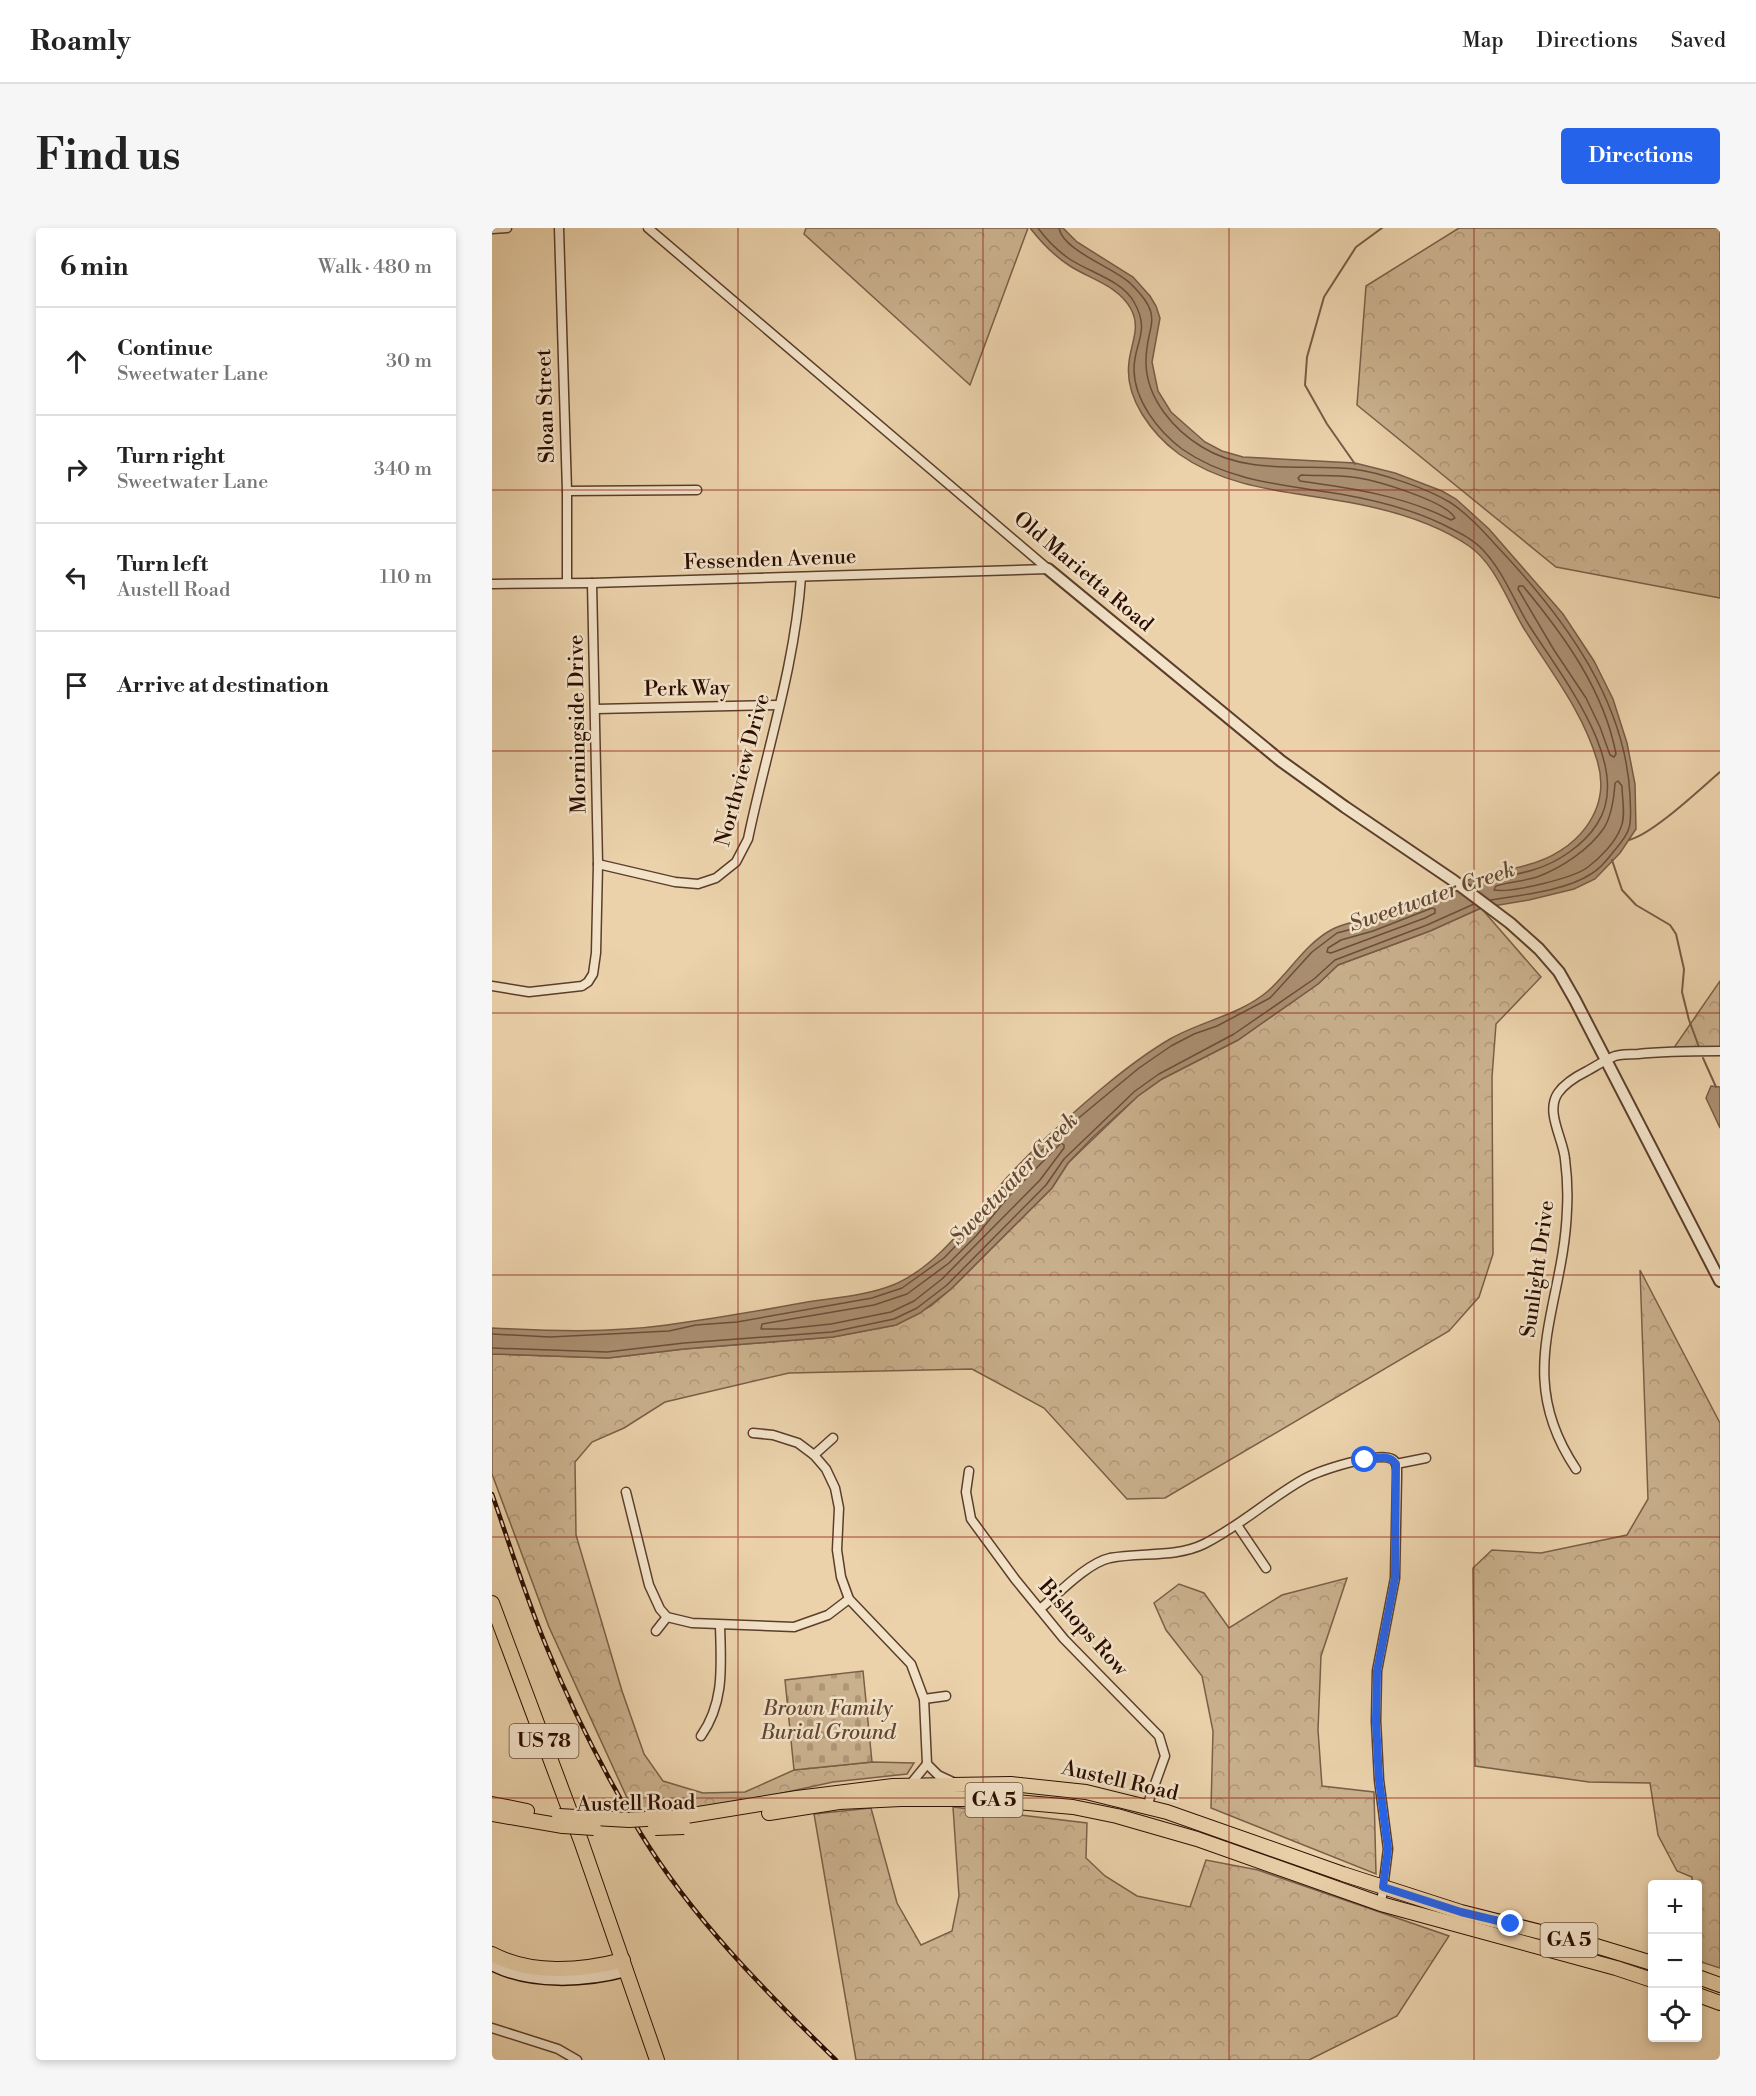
<!DOCTYPE html>
<html lang="en">
<head>
<meta charset="utf-8">
<style>
	:root { --surface:#fff; --page:#f6f6f6; --text:#222; --muted:#767676; --line:#e0e0e0; --accent:#2563eb }
	body { margin:0; font-family:"Libre Bodoni",serif; background:var(--page); color:var(--text) }
	.controls { position:absolute; right:18px; bottom:18px; display:grid; overflow:hidden; border-radius:6px; box-shadow:0 3px 9px #0003 }
	.controls button { width:54px; height:54px; display:grid; place-items:center; padding:0; border:0; border-bottom:2px solid var(--line); background:var(--surface); color:var(--text); font:30px sans-serif }
	.stop { position:absolute; width:18px; height:18px; margin:-14px; border:4px solid #2563eb; border-radius:50%; background:#fff }
	.stop.end { background:#2563eb; border-color:#fff; box-shadow:0 2px 6px #0008 }
	.list { margin:0; padding:0; list-style:none }
	h2 { display:flex; justify-content:space-between; align-items:center; height:78px; margin:0; padding:0 24px; font-size:26px }
	h2 small { font-size:20px; font-weight:400; color:var(--muted) }
	.list li { display:grid; grid-template-columns:39px 1fr auto; gap:18px; align-items:center; box-sizing:border-box; height:108px; padding:0 24px; border-top:2px solid var(--line) }
	.list b { display:block; font-size:22px; white-space:nowrap }
	.list p { margin:0; font-size:20px; white-space:nowrap; color:var(--muted) }
	.list em { font-size:20px; font-style:normal; color:var(--muted) }
	.icon { flex:none; width:33px; height:33px; fill:none; stroke:currentColor; stroke-width:2; stroke-linecap:round; stroke-linejoin:round }
	.map { position:relative; flex:none; width:1228px; height:1832px; overflow:hidden; border-radius:6px }
	header { display:flex; align-items:center; gap:36px; box-sizing:border-box; height:84px; padding:0 30px; background:var(--surface); border-bottom:2px solid var(--line) }
	header strong { font-size:28px }
	nav { display:flex; gap:33px; margin-inline-start:auto; font-size:21px }
	.intro { display:flex; align-items:center; justify-content:space-between; box-sizing:border-box; height:144px; padding:0 36px }
	h1 { margin:0; font-size:42px }
	.button { padding:15px 27px; border-radius:6px; background:var(--accent); color:#fff; font-size:21px; font-weight:700 }
	main { display:flex; gap:36px; padding:0 36px }
	aside { flex:1; background:var(--surface); border-radius:6px; box-shadow:0 3px 9px #0003 }
	.map>svg:first-child { display:block }
	.forest { fill:url(#forest-crowns); stroke:#7a5f47; stroke-width:1.5 }
	.cemetery { fill:url(#cemetery-stones); stroke:#7a5f47; stroke-width:1.5 }
	.water { fill:#aa8f71; stroke:#775b44; stroke-width:1.5 }
	.lines { fill:none; stroke-linecap:round; stroke-linejoin:round }
	.shore { stroke:#6a4e38; stroke-width:1.5 }
	.stream { stroke:#775b44; stroke-width:2 }
	.minor-casing { stroke:#5b3e2b; stroke-width:11 }
	.tertiary-casing { stroke:#5b3e2b; stroke-width:14 }
	.secondary-casing { stroke:#2b0d00; stroke-width:15 }
	.primary-casing { stroke:#2b0d00; stroke-width:16 }
	.minor { stroke:#f2e2c8; stroke-width:8 }
	.tertiary { stroke:#f2e2c8; stroke-width:10 }
	.secondary { stroke:#f2e2c8; stroke-width:12 }
	.primary { stroke:#ebd2ab; stroke-width:14 }
	.rail-casing { stroke:#2b0d00; stroke-width:4.5 }
	.rail { stroke:#f2e2c8; stroke-width:2; stroke-dasharray:7; stroke-linecap:butt }
	.primary-bridge-casing { stroke:#2b0d00; stroke-width:16; stroke-linecap:butt }
	.primary-bridge { stroke:#ebd2ab; stroke-width:14 }
	.route { stroke:#2563eb; stroke-width:8 }
	.grid { fill:none; stroke:#8f2418; stroke-width:1.5; stroke-opacity:0.55 }
	.labels { text-anchor:middle; dominant-baseline:central; stroke-width:5; stroke-linejoin:round; paint-order:stroke }
	.shield { fill:#f2e2c8; stroke:#674d3c; stroke-width:1.5 }
	.shield-label { font-size:20px; font-weight:bold; fill:#2b0d00 }
	.street-label { font-size:21px; fill:#2b0d00; stroke:#f2e2c8 }
	.park-label { font-size:21px; font-style:italic; fill:#634632; stroke:#f2e2c8 }
	.water-label { font-size:22px; font-style:italic; fill:#644833; stroke:#f2e2c8 }
</style>
</head>
<body>
<header>
<strong>Roamly</strong>
<nav><a>Map</a><a>Directions</a><a>Saved</a></nav>
</header>
<div class="intro"><h1>Find us</h1><a class="button">Directions</a></div>
<main>
<aside>
<h2>6 min<small>Walk · 480 m</small></h2>
<ul class="list">
<li><svg class="icon" aria-label="ahead" viewBox="0 0 24 24"><path d="M12 20V5M6 11l6-6 6 6"/></svg><div><b>Continue</b><p>Sweetwater Lane</p></div><em>30 m</em></li>
<li><svg class="icon" aria-label="right" viewBox="0 0 24 24"><path d="M7 20v-9h11M14 6l5 5-5 5"/></svg><div><b>Turn right</b><p>Sweetwater Lane</p></div><em>340 m</em></li>
<li><svg class="icon" aria-label="left" viewBox="0 0 24 24"><path d="M17 20v-9H6M10 6l-5 5 5 5"/></svg><div><b>Turn left</b><p>Austell Road</p></div><em>110 m</em></li>
<li><svg class="icon" aria-label="arrive" viewBox="0 0 24 24"><path d="M6 21V4h12l-3 4 3 4H6"/></svg><div><b>Arrive at destination</b></div></li>
</ul>
</aside>
<div class="map">
<svg width="1228" height="1832" viewBox="0 0 1228 1832">
	<defs>
		<pattern id="forest-crowns" width="20" height="18" patternUnits="userSpaceOnUse" patternTransform="scale(1.5)"><rect width="20" height="18" fill="#cab18e"/><path d="M2 6a3 3 0 1 1 6 0M12 15a3 3 0 1 1 6 0" fill="none" stroke="#ae9779"/></pattern>
		<pattern id="cemetery-stones" width="16" height="16" patternUnits="userSpaceOnUse" patternTransform="scale(1.5)"><rect width="16" height="16" fill="#cab18e"/><path d="M2 7V4a2 2 0 0 1 4 0v3zM10 15v-3a2 2 0 0 1 4 0v3z" fill="#ae9779"/></pattern>
	</defs>
	<rect width="100%" height="100%" fill="#ebd2ab"/>
	<filter id="stains"><feTurbulence type="fractalNoise" baseFrequency=".00333" numOctaves="4"/><feColorMatrix values="0 0 0 0 .2 0 0 0 0 .09 0 0 0 0 .02 0 0 0 .5 -.17"/></filter>
	<radialGradient id="worn" r=".72"><stop offset=".6" stop-color="#630" stop-opacity="0"/><stop offset="1" stop-color="#630" stop-opacity=".3"/></radialGradient>
	<g class="forest">
		<path d="M314,0H536L478,157L312,6Z"/>
		<path d="M967,0H1228V370L1064,339L865,177L874,58Z"/>
		<path d="M989,680L1049,749L1004,796L1000,849L1001,1026L987,1069L957,1103L673,1270L635,1271L552,1180L480,1141L297,1145L173,1174L132,1200L100,1214L83,1234L84,1307L130,1463L152,1526L171,1553L211,1565L253,1564L302,1542L380,1534L422,1535L415,1546L341,1554L240,1576L154,1583L136,1572L57,1399L0,1246V1126L116,1130L192,1121L341,1109L404,1097L439,1078L459,1061L560,960L576,935L646,868L670,851L746,812L826,756L846,737L938,703Z"/>
		<path d="M1228,753V823L1179,824Z"/>
		<path d="M1148,1042L1228,1195V1740L1206,1733V1656H1200V1649L1185,1643L1166,1607L1158,1555L1097,1554L983,1538L981,1340L1000,1322L1049,1325L1135,1307L1156,1271Z"/>
		<path d="M855,1350L829,1428L826,1502L830,1558L882,1564L884,1646L719,1580L721,1503L710,1448L674,1402L662,1375L687,1356L712,1365L737,1400L790,1367Z"/>
		<path d="M461,1579L595,1595L594,1630L613,1648L645,1668L698,1679L714,1632L766,1642L957,1708L905,1788L817,1832H364L322,1586L379,1580L405,1675L429,1717L460,1703L467,1668Z"/>
	</g>
	<path class="cemetery" d="M371,1443L380,1534L302,1542L293,1452Z"/>
	<g class="water">
		<path d="M538,0H571L585,14L641,49L658,68L664,78L668,90L660,134L666,163L679,184L713,214L730,223L751,229L863,235L903,245L950,263L964,271L997,301L1071,386L1102,433L1121,471L1135,515L1143,556L1144,601L1128,625L1103,651L1082,661L1037,672L989,680L938,703L846,737L826,756L746,812L670,851L646,868L601,909L576,935L560,960L459,1061L428,1085L404,1097L341,1109L192,1121L116,1130L0,1126V1100C58,1103 117,1105 175,1097C218,1091 261,1084 304,1076C336,1070 371,1069 401,1057C443,1040 476,994 505,961C521,942 540,923 558,906C593,874 637,835 678,811C709,793 748,787 776,763C798,744 812,717 839,702C851,695 866,694 880,689C914,677 948,661 982,650C1000,644 1018,642 1035,637C1083,625 1121,583 1105,532C1090,482 1058,443 1031,399C1015,372 1003,336 977,318C939,292 888,279 843,272C790,263 733,259 687,226C660,206 632,170 637,134C639,115 649,100 639,81C627,58 598,51 578,38C562,28 549,14 538,0Z"/>
		<path d="M1219,858L1228,859V900L1214,870Z"/>
	</g>
	<g class="lines">
		<g class="shore">
			<path d="M546,0C554,11 565,22 576,30C596,44 630,52 642,74C659,104 642,114 642,141C642,172 666,203 690,221C737,254 793,257 848,266C882,272 919,281 950,296C964,303 980,310 991,322C1010,342 1021,370 1035,394C1065,443 1144,537 1105,596C1092,617 1065,635 1041,642C1021,648 999,649 979,657"/>
			<path d="M567,0C571,23 623,40 639,56C675,91 653,96 654,136C655,171 682,202 710,219C755,247 811,236 861,241C887,244 937,261 959,275C980,289 997,310 1014,328C1075,394 1133,474 1138,567C1138,577 1140,590 1137,600C1135,608 1128,616 1122,623C1116,631 1108,641 1099,646C1073,663 1029,667 999,672"/>
			<path d="M809,247C826,248 844,247 860,249C881,251 954,273 963,290L959,292C913,268 859,260 808,253L806,250Z"/>
			<path d="M1027,358H1031C1071,406 1112,462 1124,526L1122,529L1118,527L1108,499L1094,470L1062,422L1026,361Z"/>
			<path d="M1126,553L1130,558C1130,570 1134,588 1129,599C1124,614 1108,630 1096,639C1082,650 1020,665 1002,662L1004,658C1017,654 1032,653 1045,649C1069,640 1097,622 1112,600C1120,587 1122,570 1123,555Z"/>
			<path d="M940,680L943,681V685L933,690L839,725L835,724L836,720L849,712L881,703Z"/>
			<path d="M569,915L572,917V920L548,952L450,1051L422,1073L399,1084L339,1096L292,1101H269L270,1096L382,1077L415,1066L457,1035L484,1008L518,967Z"/>
			<path d="M0,1106L58,1109L177,1103L204,1097L245,1094L380,1070L410,1060L452,1030L478,1003L512,962L560,912L647,840L679,818L702,806L725,798L778,770L820,724L845,705L879,696L964,663"/>
			<path d="M0,1120L115,1124L192,1115L340,1104L402,1091L425,1080L455,1057L554,957L572,931L643,863L667,846L742,806L822,751L843,732L935,697L982,676"/>
		</g>
		<g class="stream">
			<path d="M863,236L835,196L813,157L815,129L832,69L864,19L890,0"/>
			<path d="M1137,612C1161,606 1208,561 1228,544"/>
			<path d="M1120,632L1130,662L1144,677L1178,697L1184,706L1192,741L1190,764L1197,792L1207,819"/>
			<path d="M1211,830L1224,859"/>
		</g>
		<g class="minor-casing">
			<g id="minor">
				<path d="M67,0L75,263V354"/>
				<path d="M156,0L556,341"/>
				<path d="M0,1L15,0"/>
				<path d="M75,263L205,262"/>
				<path d="M0,356L100,355L556,341"/>
				<path d="M104,481L287,477"/>
				<path d="M106,636L183,654L206,656L224,650L244,634L256,611C274,524 303,438 309,349"/>
				<path d="M0,758L37,764L90,758L96,754L101,746L104,725L106,636L100,355"/>
				<path d="M261,1205L281,1207L306,1215L322,1227L334,1241L343,1260L347,1280L345,1322L349,1349L357,1371L419,1436L432,1471L435,1536L446,1547L461,1554"/>
				<path d="M322,1227L341,1210"/>
				<path d="M904,1236L934,1230"/>
				<path d="M1084,1241C1020,1146 1072,1079 1075,981C1076,965 1075,947 1073,931C1071,910 1053,884 1066,865C1073,855 1085,848 1095,843C1104,838 1113,832 1123,828C1130,826 1139,826 1146,826C1173,823 1201,823 1228,823"/>
				<path d="M477,1243L474,1264L479,1291L523,1351L572,1411L667,1508L673,1528L655,1578"/>
				<path d="M134,1264L157,1357L168,1381L175,1389L200,1395L302,1399L336,1387L357,1371"/>
				<path d="M745,1297L774,1340"/>
				<path d="M548,1381C566,1366 595,1335 618,1330C649,1324 683,1330 712,1316C748,1298 778,1270 812,1251C826,1243 886,1223 900,1231C906,1234 905,1242 905,1248L903,1350L885,1443L884,1493L887,1552L896,1621L889,1676"/>
				<path d="M164,1403L175,1389"/>
				<path d="M432,1471L454,1468"/>
				<path d="M209,1508C233,1474 229,1437 228,1397"/>
				<path d="M417,1558L435,1536"/>
				<path d="M0,1800L66,1821L85,1832"/>
			</g>
		</g>
		<g class="tertiary-casing">
			<path id="tertiary" d="M556,341L789,533L853,579L962,653L1018,695L1047,721L1067,744L1083,772L1228,1053"/>
		</g>
		<g class="secondary-casing">
			<path id="secondary" d="M0,1736C39,1756 93,1753 134,1742"/>
		</g>
		<g class="primary-casing">
			<g id="primary">
				<path d="M0,1375L89,1613L165,1832"/>
				<path d="M0,1576L35,1583"/>
				<path d="M277,1585L347,1574L409,1571H491L581,1579L625,1588L705,1611L889,1676L1124,1740L1160,1752"/>
				<path d="M0,1586L71,1598"/>
				<path d="M188,1589L305,1570L401,1558L519,1556L594,1564L675,1584L851,1646L969,1684L1104,1718L1160,1735"/>
				<path d="M0,1726C39,1747 89,1743 131,1732"/>
				<path d="M1206,1749L1228,1757"/>
				<path d="M1206,1767L1228,1775"/>
			</g>
		</g>
		<use href="#minor" class="minor"/>
		<use href="#tertiary" class="tertiary"/>
		<use href="#secondary" class="secondary"/>
		<use href="#primary" class="primary"/>
		<g class="rail-casing">
			<path id="rail" d="M0,1266C18,1317 34,1370 55,1420C81,1484 113,1546 149,1606C201,1691 273,1763 344,1832"/>
		</g>
		<use href="#rail" class="rail"/>
		<g class="primary-bridge-casing">
			<g id="primary-bridge">
				<path d="M67,1588L137,1592L188,1589"/>
				<path d="M71,1598L102,1600"/>
				<path d="M163,1600L192,1599"/>
			</g>
		</g>
		<use href="#primary-bridge" class="primary-bridge"/>
	</g>
	<g class="lines">
		<path class="route" d="M873,1232C884,1230 897,1226 904,1236L903,1350L885,1443L884,1494L887,1552L896,1621L891,1659L969,1684L1019,1696"/>
	</g>
	<path class="grid" d="M246,0V1832M491,0V1832M737,0V1832M982,0V1832M0,262H1228M0,523H1228M0,785H1228M0,1047H1228M0,1309H1228M0,1570H1228"/>
	<g class="labels">
		<g class="shield">
			<rect x="17.5" y="1496" width="69" height="34" rx="4.5"/>
			<rect x="473.5" y="1555" width="57" height="34" rx="4.5"/>
			<rect x="1048.5" y="1695" width="57" height="34" rx="4.5"/>
		</g>
		<g class="shield-label">
			<text x="52" y="1513">US 78</text>
			<text x="502" y="1572">GA 5</text>
			<text x="1077" y="1712">GA 5</text>
		</g>
		<g class="street-label">
			<text transform="translate(54 178) rotate(-92)">Sloan Street</text>
			<text transform="translate(278 332) rotate(-2)">Fessenden Avenue</text>
			<text transform="translate(591 344) rotate(40)">Old Marietta Road</text>
			<text transform="translate(195 461) rotate(-1)">Perk Way</text>
			<text transform="translate(86 496) rotate(-91)">Morningside Drive</text>
			<text transform="translate(251 542) rotate(-75)">Northview Drive</text>
			<text transform="translate(1046 1041) rotate(-82)">Sunlight Drive</text>
			<text transform="translate(591 1400) rotate(48)">Bishops Row</text>
			<text transform="translate(628 1553) rotate(13)">Austell Road</text>
			<text transform="translate(144 1576) rotate(-1)">Austell Road</text>
		</g>
		<g class="park-label">
			<text x="336" y="1481">Brown Family<tspan x="336" dy="24">Burial Ground</tspan></text>
		</g>
		<g class="water-label">
			<text transform="translate(940 669) rotate(-19)">Sweetwater Creek</text>
			<text transform="translate(522 951) rotate(-46)">Sweetwater Creek</text>
		</g>
	</g>
	<rect width="100%" height="100%" filter="url(#stains)"/>
	<rect width="100%" height="100%" fill="url(#worn)"/>
</svg>
<div class="controls">
<button>+</button>
<button>−</button>
<button><svg class="icon" aria-label="locate" viewBox="0 0 24 24"><circle cx="12" cy="12" r="6"/><path d="M12 2v4M12 18v4M2 12h4M18 12h4"/></svg></button>
</div>
<div class="stop" style="left:873px;top:1232px"></div>
<div class="stop end" style="left:1019px;top:1696px"></div>
</div>
</main>
</body>
</html>
